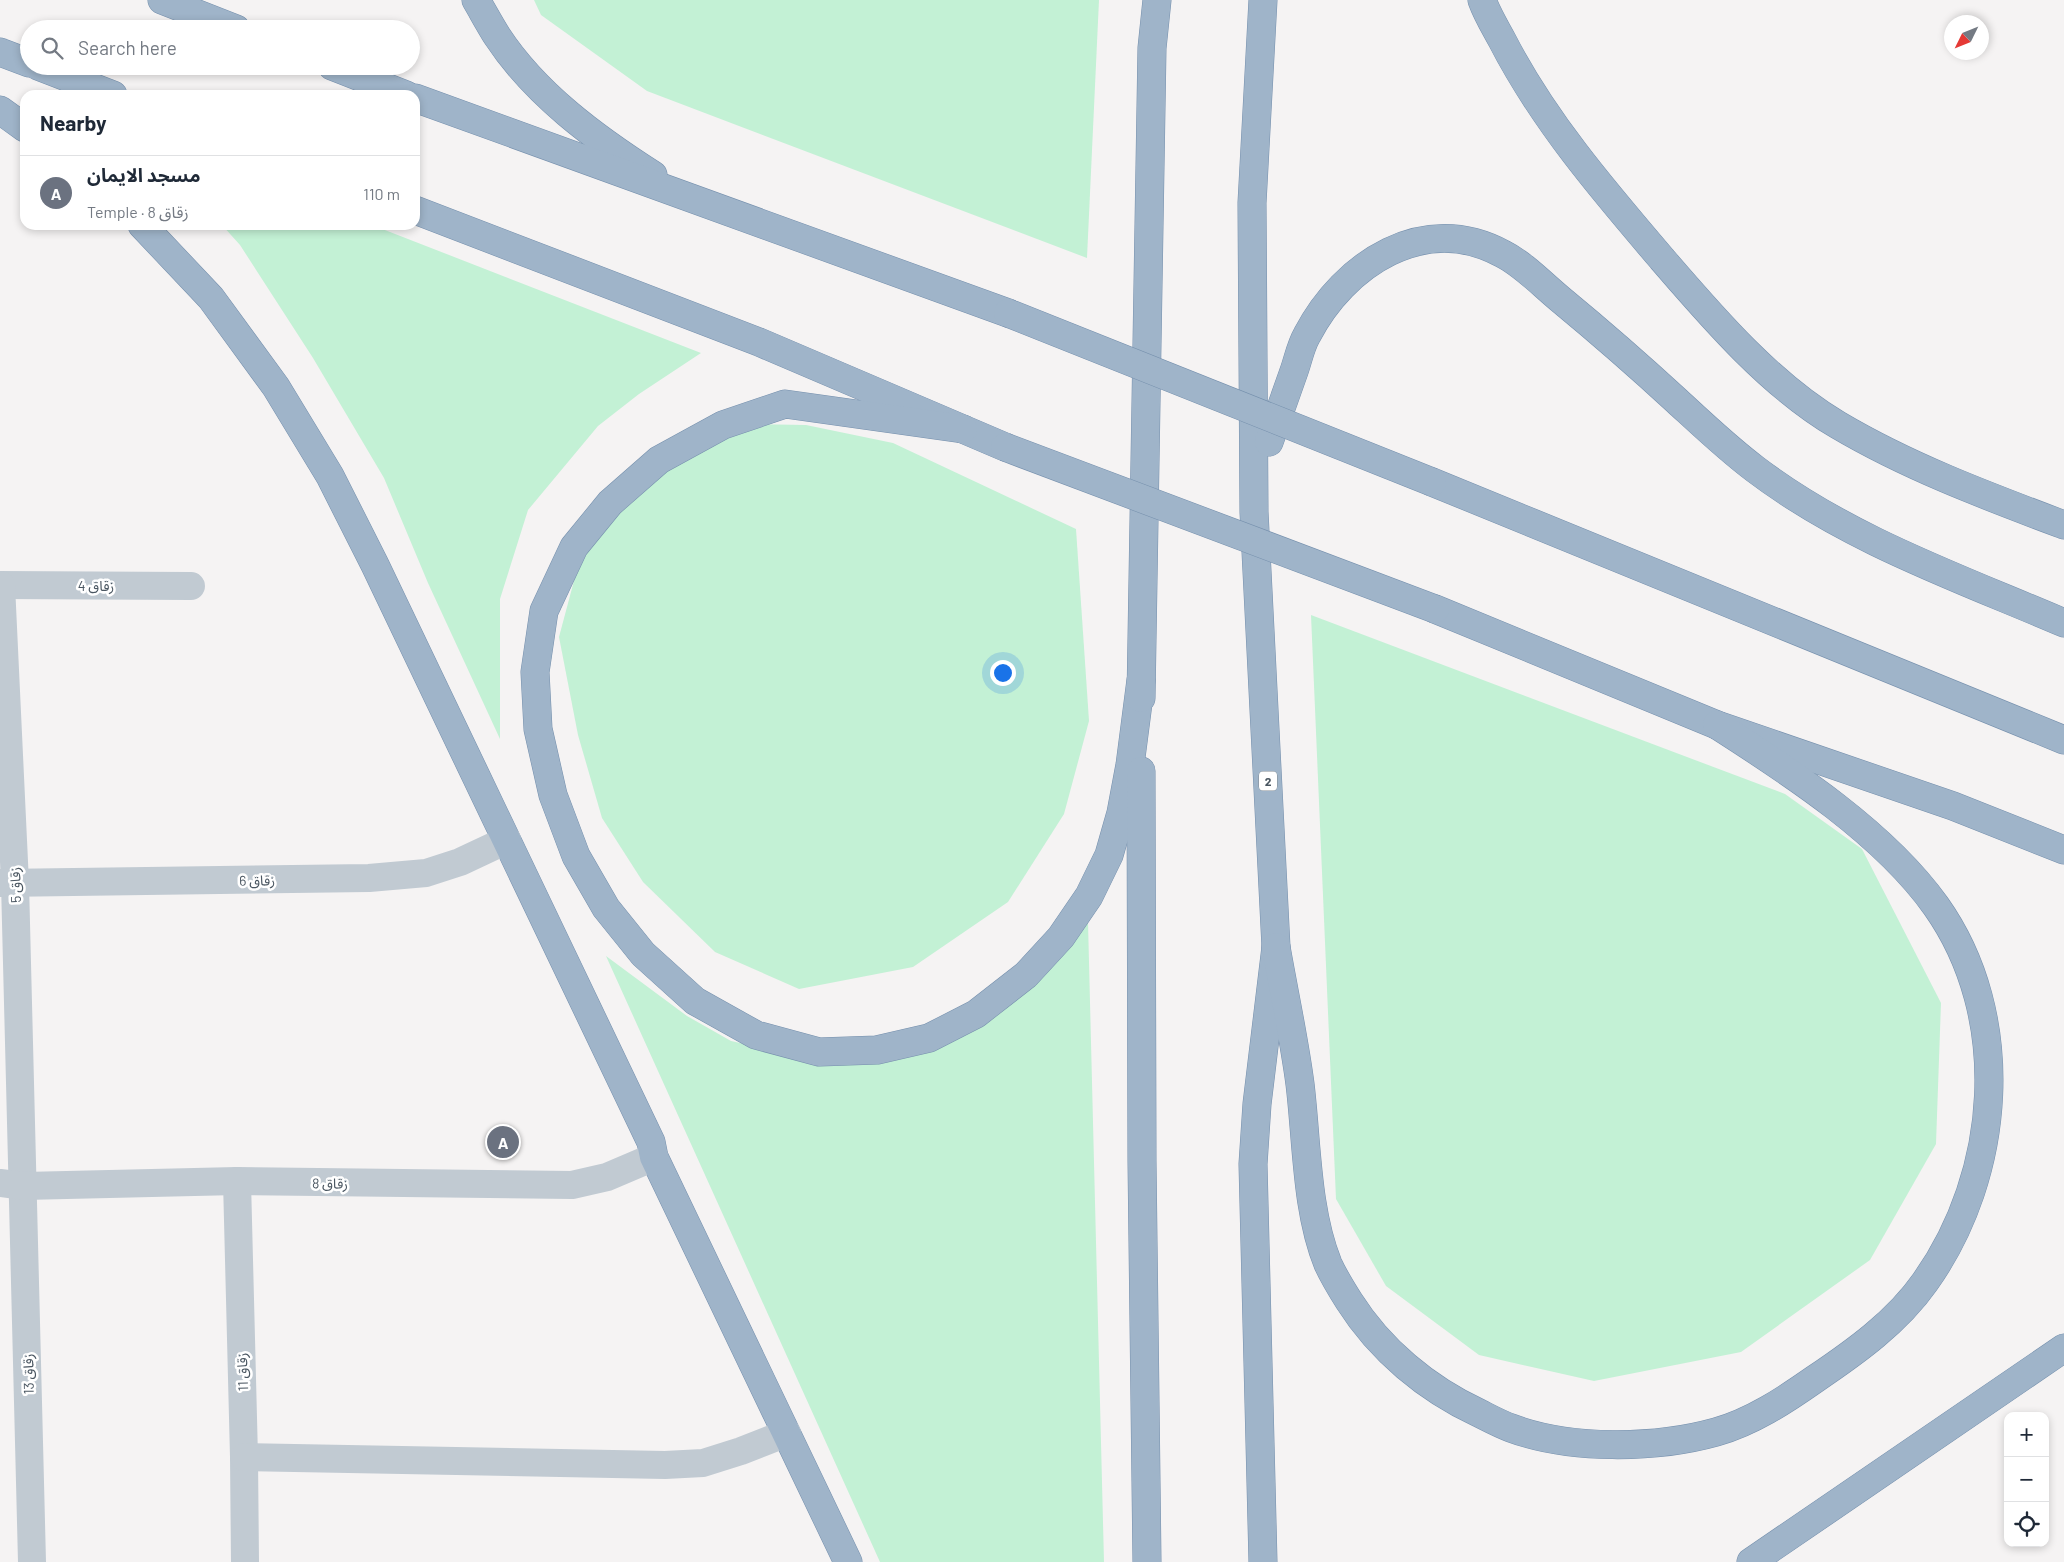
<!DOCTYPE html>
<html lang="en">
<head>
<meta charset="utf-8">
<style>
	:root { --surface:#fff; --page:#f2f2f3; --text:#1f2937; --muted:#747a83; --line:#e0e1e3; --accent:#7c3aed }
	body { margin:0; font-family:Barlow,"Noto Sans Arabic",sans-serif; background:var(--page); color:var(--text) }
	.controls { position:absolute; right:15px; bottom:15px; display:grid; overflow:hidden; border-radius:10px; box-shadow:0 2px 8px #0003 }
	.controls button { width:45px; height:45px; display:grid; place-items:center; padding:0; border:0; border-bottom:1px solid var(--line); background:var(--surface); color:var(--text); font:25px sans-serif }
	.compass { position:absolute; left:1944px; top:15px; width:45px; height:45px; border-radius:50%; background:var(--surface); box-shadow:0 2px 8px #0003; rotate:227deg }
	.you { position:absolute; left:1002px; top:672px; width:18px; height:18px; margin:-12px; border:4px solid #fff; border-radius:50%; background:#1a73e8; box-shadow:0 0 0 8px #1a73e833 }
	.badge { display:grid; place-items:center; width:32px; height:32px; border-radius:50%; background:var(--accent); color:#fff; font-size:16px; font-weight:700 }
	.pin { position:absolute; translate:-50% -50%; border:2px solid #fff; box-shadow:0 1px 5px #0006 }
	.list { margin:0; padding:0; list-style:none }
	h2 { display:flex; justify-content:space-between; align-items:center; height:65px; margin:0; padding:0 20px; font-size:21px }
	h2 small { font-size:16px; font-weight:400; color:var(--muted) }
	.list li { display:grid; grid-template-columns:32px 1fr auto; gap:15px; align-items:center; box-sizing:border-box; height:75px; padding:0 20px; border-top:1px solid var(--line) }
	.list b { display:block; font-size:19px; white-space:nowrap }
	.list p { margin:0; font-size:16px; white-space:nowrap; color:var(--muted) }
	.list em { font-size:16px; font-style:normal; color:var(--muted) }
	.icon { flex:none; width:28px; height:28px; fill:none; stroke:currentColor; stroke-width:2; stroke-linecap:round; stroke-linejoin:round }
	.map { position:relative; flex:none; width:2064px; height:1562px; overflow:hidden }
	.search { position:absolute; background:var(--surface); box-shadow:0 2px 8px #0003; left:20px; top:20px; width:400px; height:55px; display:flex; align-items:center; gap:12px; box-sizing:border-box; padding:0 18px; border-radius:28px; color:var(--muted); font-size:19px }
	.panel { position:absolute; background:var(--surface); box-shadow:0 2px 8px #0003; left:20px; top:90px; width:400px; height:140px; border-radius:15px }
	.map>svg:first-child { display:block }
	.green { fill:#c3f1d5 }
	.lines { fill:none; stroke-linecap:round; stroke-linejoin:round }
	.trunk-casing { stroke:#7690ad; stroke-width:29 }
	.minor { stroke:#c1cad2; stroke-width:28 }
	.trunk { stroke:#9fb4c9; stroke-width:28 }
	.trunk-bridge-casing { stroke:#7690ad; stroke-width:29; stroke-linecap:butt }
	.trunk-bridge { stroke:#9fb4c9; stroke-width:28 }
	.labels { text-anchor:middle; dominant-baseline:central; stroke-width:5; stroke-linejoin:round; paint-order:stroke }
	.shield { fill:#fff; stroke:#808990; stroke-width:1 }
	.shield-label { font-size:12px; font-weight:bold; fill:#4a5661 }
	.street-label { font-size:14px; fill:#4a5661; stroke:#fff }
</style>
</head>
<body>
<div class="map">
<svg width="2064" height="1562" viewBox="0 0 2064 1562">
	<rect width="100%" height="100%" fill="#f5f3f3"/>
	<g class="green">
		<path d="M534,0H1099L1087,258L647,91L541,15Z"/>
		<path d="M222,225H372L701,353L639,394L598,426L528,510L500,599V739L428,583L384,478L313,358L240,245Z"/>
		<path d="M752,424L806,425L893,443L1076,529L1089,721L1064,814L1008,902L913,967L799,989L715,952L643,882L602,818L578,735L559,637L579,562L625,497L682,452Z"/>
		<path d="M1311,615L1785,794L1862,849L1941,1003L1936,1144L1870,1260L1741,1352L1594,1381L1479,1355L1386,1286L1336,1199Z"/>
		<path d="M1088,922L1104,1562H880L606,956L687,1016L731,1041L785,1053L912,1047Z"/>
	</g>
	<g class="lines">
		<g class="trunk-casing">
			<g id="trunk">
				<path d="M162,0L236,29"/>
				<path d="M476,0C483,12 490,25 497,36C535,94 595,138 653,175"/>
				<path d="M1263,0L1252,203L1254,512L1276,947L1257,1104L1253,1164L1263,1562"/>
				<path d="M1482,0C1487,14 1495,27 1502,40C1543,120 1603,190 1662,259C1712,317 1771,386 1838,425C1909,467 1987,496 2064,525"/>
				<path d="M0,52L29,63"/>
				<path d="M38,66L113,95"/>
				<path d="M332,66L406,95"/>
				<path d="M415,98L1008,313"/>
				<path d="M0,110L25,128"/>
				<path d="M415,210L759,342L1005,447"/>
				<path d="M142,225L211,298L276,387L330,476L375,565L651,1142L654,1157L848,1562"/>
				<path d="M963,429L785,404L723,425L659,460L610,503L574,547L544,611L535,672L538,729L553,795L576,856L606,908L643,954L695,1001L756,1035L819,1052L877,1050L929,1038L976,1014L1026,975L1061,937L1089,896L1109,855L1121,813L1130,765L1141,680"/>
				<path d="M1269,442C1277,419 1285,397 1293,374C1298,361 1300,347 1307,335C1344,264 1424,211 1503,254C1523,264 1543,285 1560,299C1600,332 1639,366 1677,401C1702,424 1727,448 1755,469C1847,539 1959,578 2064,623"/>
				<path d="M1432,482L2064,740"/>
				<path d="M1435,609L1717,725L1953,806L2064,850"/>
				<path d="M1141,698L1152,48L1157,0"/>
				<path d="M1141,771L1142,1161L1147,1562"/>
				<path d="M1276,947C1284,993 1294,1038 1300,1084C1307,1142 1306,1210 1328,1264C1334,1277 1342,1290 1349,1301C1380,1350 1427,1389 1479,1413C1489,1418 1500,1424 1511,1428C1570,1450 1655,1449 1716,1432C1752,1422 1785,1400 1815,1379C1855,1352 1897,1322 1925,1282C2002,1174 2014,1016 1936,906C1884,833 1792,773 1717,725"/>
				<path d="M1751,1562L2064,1348"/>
			</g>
		</g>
		<g class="minor">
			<path d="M0,585L191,586"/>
			<path d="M1,585L15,883L32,1562"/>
			<path d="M0,883L369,878L426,873L460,862L507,840"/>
			<path d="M237,1181L244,1457L245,1562"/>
			<path d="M0,1183L24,1186L237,1181L572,1185L607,1177L654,1157"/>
			<path d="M244,1457L665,1465L703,1463L741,1451L787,1433"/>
		</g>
		<use href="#trunk" class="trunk"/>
		<g class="trunk-bridge-casing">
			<g id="trunk-bridge">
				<path d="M1008,313L1432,482"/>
				<path d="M1005,447L1435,609"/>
			</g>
		</g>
		<use href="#trunk-bridge" class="trunk-bridge"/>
	</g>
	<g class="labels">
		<rect class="shield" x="1259" y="771.5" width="18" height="19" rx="4"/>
		<g class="shield-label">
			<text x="1268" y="781">2</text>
		</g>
		<g class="street-label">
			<text x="96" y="585">زقاق 4</text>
			<text transform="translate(257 880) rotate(-1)">زقاق 6</text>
			<text transform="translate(15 885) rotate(-92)">زقاق 5</text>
			<text transform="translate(330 1183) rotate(1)">زقاق 8</text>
			<text transform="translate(242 1372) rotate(-92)">زقاق 11</text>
			<text transform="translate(28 1374) rotate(-91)">زقاق 13</text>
		</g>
	</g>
</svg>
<div class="controls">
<button>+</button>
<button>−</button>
<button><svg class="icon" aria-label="locate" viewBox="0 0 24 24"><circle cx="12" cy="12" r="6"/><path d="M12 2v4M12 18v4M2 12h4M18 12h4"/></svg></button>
</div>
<svg class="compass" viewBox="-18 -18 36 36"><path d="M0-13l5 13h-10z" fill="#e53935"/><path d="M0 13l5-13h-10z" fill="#747a83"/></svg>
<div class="you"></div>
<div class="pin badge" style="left:503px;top:1142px;background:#6b7280">A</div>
<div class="search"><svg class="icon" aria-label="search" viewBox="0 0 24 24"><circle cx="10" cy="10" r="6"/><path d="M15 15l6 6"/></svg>Search here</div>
<section class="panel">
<h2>Nearby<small></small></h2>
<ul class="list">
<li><span class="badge" style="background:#6b7280">A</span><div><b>مسجد الايمان</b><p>Temple · زقاق 8</p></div><em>110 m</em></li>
</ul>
</section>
</div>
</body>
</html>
